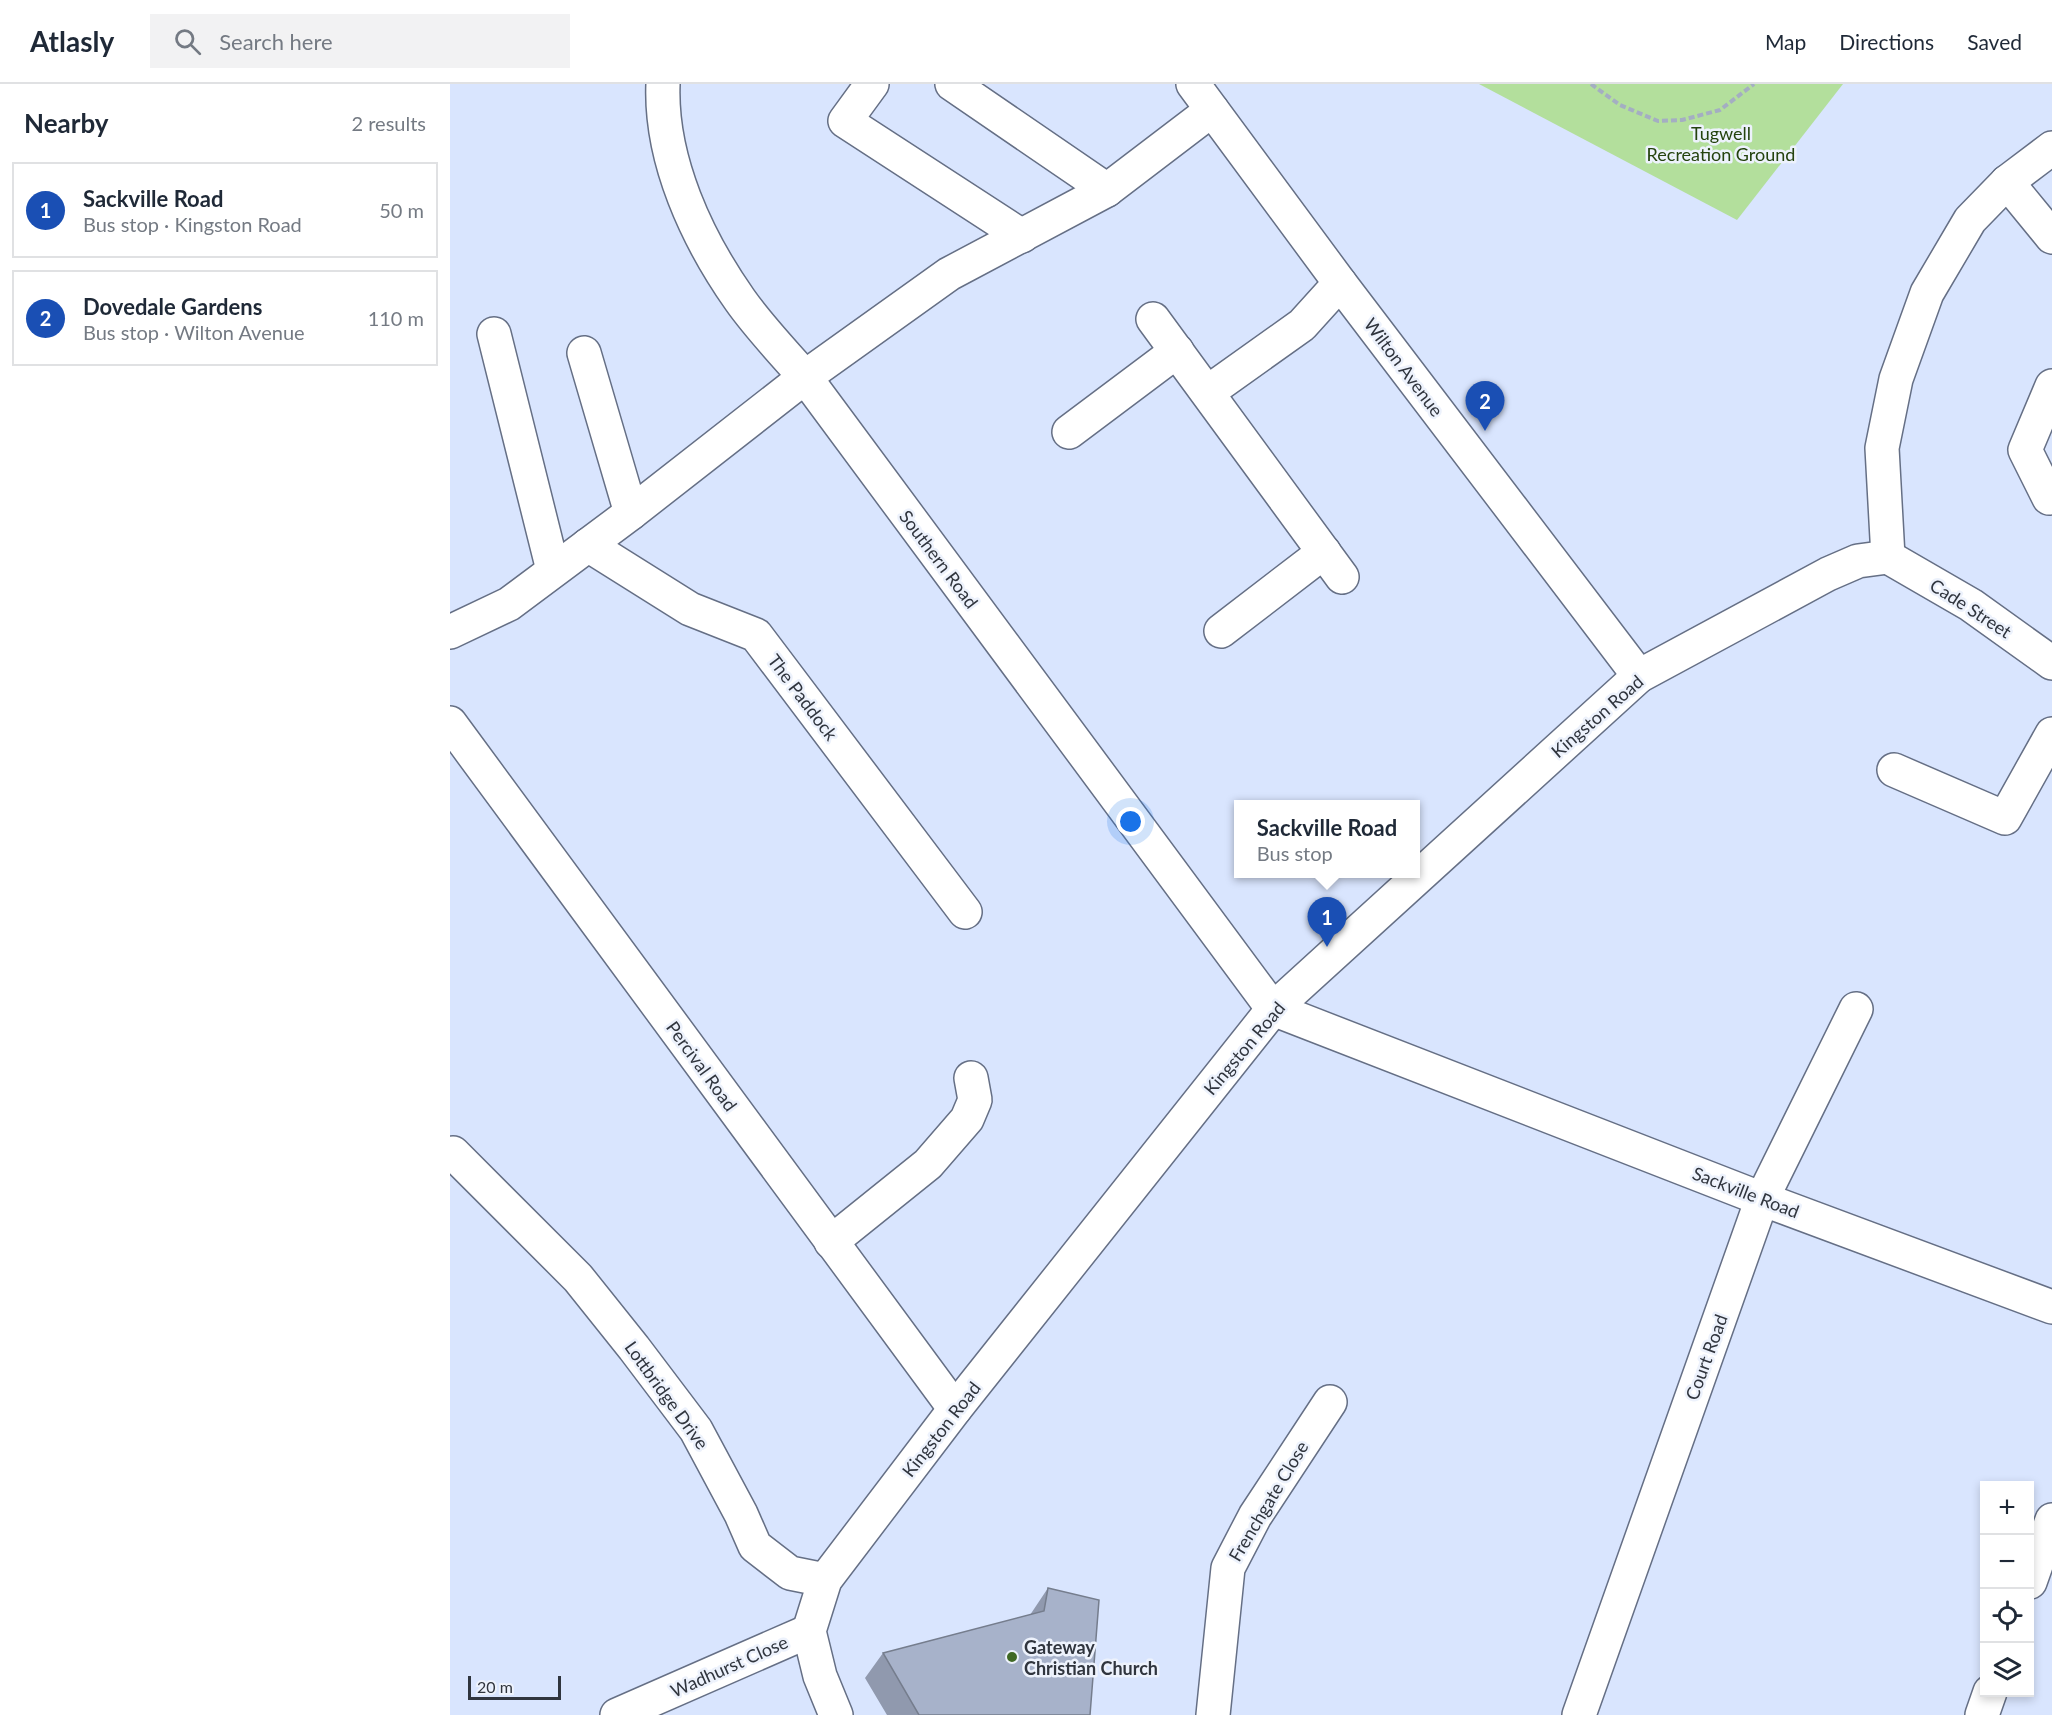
<!DOCTYPE html>
<html lang="en">
<head>
<meta charset="utf-8">
<style>
	:root { --surface:#fff; --page:#f2f2f3; --text:#1f2937; --muted:#747a83; --line:#e0e1e3; --accent:#b45309 }
	body { margin:0; font-family:Lato,sans-serif; background:var(--page); color:var(--text) }
	.controls { position:absolute; right:18px; bottom:18px; display:grid; overflow:hidden; border-radius:0px; box-shadow:0 3px 9px #0003 }
	.controls button { width:54px; height:54px; display:grid; place-items:center; padding:0; border:0; border-bottom:2px solid var(--line); background:var(--surface); color:var(--text); font:30px sans-serif }
	.scale { position:absolute; left:18px; bottom:15px; width:93px; box-sizing:border-box; padding-left:6px; border:3px solid #30353e; border-top:0; font-size:16px; line-height:21px; white-space:nowrap; color:#30353e; -webkit-text-stroke:4px #edf2fc; paint-order:stroke }
	.you { position:absolute; left:681px; top:738px; width:21px; height:21px; margin:-15px; border:4px solid #fff; border-radius:50%; background:#1a73e8; box-shadow:0 0 0 9px #1a73e833 }
	.badge { display:grid; place-items:center; width:39px; height:39px; border-radius:50%; background:var(--accent); color:#fff; font-size:20px; font-weight:700 }
	.pin { position:absolute; translate:-50% -50px; filter:drop-shadow(0 2px 3px #0008) }
	.pin::after { content:''; position:absolute; top:32px; width:21px; height:18px; background:inherit; clip-path:polygon(0 0,100% 0,50% 100%) }
	.popup { position:absolute; left:784px; top:716px; width:186px; height:78px; box-sizing:border-box; display:grid; place-content:center; border-radius:0px; background:var(--surface); filter:drop-shadow(0 2px 4px #0005); font-size:20px; white-space:nowrap; color:var(--muted) }
	.popup b { font-size:22px; color:var(--text) }
	.popup::after { content:''; position:absolute; left:50%; top:100%; margin-left:-12px; border:12px solid transparent; border-top-color:var(--surface) }
	.list { margin:0; padding:0; list-style:none }
	h2 { display:flex; justify-content:space-between; align-items:center; height:78px; margin:0; padding:0 24px; font-size:26px }
	h2 small { font-size:20px; font-weight:400; color:var(--muted) }
	.list li { display:grid; grid-template-columns:39px 1fr auto; gap:18px; align-items:center; box-sizing:border-box; height:96px; margin:0 12px 12px; padding:0 12px; border:2px solid var(--line); border-radius:0px }
	.list b { display:block; font-size:22px; white-space:nowrap }
	.list p { margin:0; font-size:20px; white-space:nowrap; color:var(--muted) }
	.list em { font-size:20px; font-style:normal; color:var(--muted) }
	.icon { flex:none; width:33px; height:33px; fill:none; stroke:currentColor; stroke-width:2; stroke-linecap:round; stroke-linejoin:round }
	.map { position:relative; flex:none; width:1602px; height:1631px; overflow:hidden }
	header { display:flex; align-items:center; gap:36px; box-sizing:border-box; height:84px; padding:0 30px; background:var(--surface); border-bottom:2px solid var(--line) }
	header strong { font-size:28px }
	nav { display:flex; gap:33px; margin-inline-start:auto; font-size:21px }
	.search { width:420px; height:54px; background:var(--page); display:flex; align-items:center; gap:15px; box-sizing:border-box; padding:0 21px; border-radius:0px; color:var(--muted); font-size:22px }
	main { display:flex }
	aside { flex:1; background:var(--surface) }
	.map>svg:first-child { display:block }
	.green { fill:#b3df9c }
	.lines { fill:none; stroke-linecap:round; stroke-linejoin:round }
	.minor-casing { stroke:#656f85; stroke-width:36 }
	.path { stroke:#a4aec2; stroke-width:4; stroke-dasharray:6 3; stroke-linecap:butt }
	.minor { stroke:#fff; stroke-width:33 }
	.wall { fill:#9099ae }
	.building { fill:#a7b2ca; stroke:#757d8d; stroke-width:1.5 }
	.poi-dot { fill:#406925; stroke:#edf2fc; stroke-width:2 }
	.labels { text-anchor:middle; dominant-baseline:central; stroke-width:5; stroke-linejoin:round; paint-order:stroke }
	.park-label { font-size:18px; fill:#24430e; stroke:#edf2fc }
	.street-label { font-size:18px; fill:#30353e; stroke:#edf2fc }
	.poi-label { font-size:18px; font-weight:bold; fill:#30353e; stroke:#edf2fc; text-anchor:start }
</style>
</head>
<body>
<header>
<strong>Atlasly</strong>
<div class="search"><svg class="icon" aria-label="search" viewBox="0 0 24 24"><circle cx="10" cy="10" r="6"/><path d="M15 15l6 6"/></svg>Search here</div>
<nav><a>Map</a><a>Directions</a><a>Saved</a></nav>
</header>
<main>
<aside>
<h2>Nearby<small>2 results</small></h2>
<ul class="list">
<li><span class="badge" style="background:#1a4fb4">1</span><div><b>Sackville Road</b><p>Bus stop · Kingston Road</p></div><em>50 m</em></li>
<li><span class="badge" style="background:#1a4fb4">2</span><div><b>Dovedale Gardens</b><p>Bus stop · Wilton Avenue</p></div><em>110 m</em></li>
</ul>
</aside>
<div class="map">
<svg width="1602" height="1631" viewBox="0 0 1602 1631">
	<rect width="100%" height="100%" fill="#d9e5fe"/>
	<path class="green" d="M1029,0H1393L1287,136Z"/>
	<g class="lines">
		<g class="minor-casing">
			<g id="minor">
				<path d="M213,0C210,76 247,155 290,216C309,243 333,268 355,293L823,925L1312,1115L1602,1223"/>
				<path d="M422,0L395,37L572,152"/>
				<path d="M502,0L657,106"/>
				<path d="M743,0L890,199L1189,592"/>
				<path d="M1557,98L1602,153"/>
				<path d="M703,235L892,493"/>
				<path d="M44,250L103,486"/>
				<path d="M134,269L181,429"/>
				<path d="M758,308L852,241L890,199"/>
				<path d="M619,348L727,267"/>
				<path d="M1599,414L1575,366L1602,302"/>
				<path d="M138,461L240,525L306,551L515,828"/>
				<path d="M1438,473L1432,364L1446,295L1477,209L1520,136L1557,98L1602,64"/>
				<path d="M1438,473L1521,521L1602,579"/>
				<path d="M771,547L874,468"/>
				<path d="M0,548L59,520L181,429L355,293L499,190L657,106L762,26"/>
				<path d="M0,639L505,1325"/>
				<path d="M1444,686L1555,734L1602,650"/>
				<path d="M3,1069L128,1194L184,1264L246,1346L291,1430L305,1462L340,1489L375,1496"/>
				<path d="M381,1158L478,1080L517,1035L525,1016L521,994"/>
				<path d="M1580,1498L1602,1436"/>
				<path d="M167,1631L359,1547"/>
				<path d="M386,1631L370,1592L359,1547L375,1496L505,1325L823,925L1189,592L1378,490L1408,477L1438,473"/>
				<path d="M763,1631L778,1484L805,1432L880,1318"/>
				<path d="M1129,1631L1312,1115L1406,925"/>
				<path d="M1532,1631L1540,1608"/>
			</g>
		</g>
		<path class="path" d="M1141,0L1170,21L1208,37L1232,36L1270,26L1304,0"/>
		<use href="#minor" class="minor"/>
	</g>
	<path class="wall" d="M598,1504L640,1631H437L415,1594L433,1569L580,1531Z"/>
	<path class="building" d="M598,1504L649,1516L640,1631H469L433,1569L594,1527Z"/>
	<circle class="poi-dot" cx="562" cy="1573" r="6"/>
	<g class="labels">
		<g class="park-label">
			<text x="1271" y="49">Tugwell<tspan x="1271" dy="21">Recreation Ground</tspan></text>
		</g>
		<g class="street-label">
			<text transform="translate(954 283) rotate(53)">Wilton Avenue</text>
			<text transform="translate(489 475) rotate(53)">Southern Road</text>
			<text transform="translate(1521 524) rotate(33)">Cade Street</text>
			<text transform="translate(353 613) rotate(53)">The Paddock</text>
			<text transform="translate(1147 632) rotate(-41)">Kingston Road</text>
			<text transform="translate(794 964) rotate(-50)">Kingston Road</text>
			<text transform="translate(252 982) rotate(54)">Percival Road</text>
			<text transform="translate(1296 1108) rotate(21)">Sackville Road</text>
			<text transform="translate(1256 1273) rotate(-70)">Court Road</text>
			<text transform="translate(217 1311) rotate(54)">Lottbridge Drive</text>
			<text transform="translate(491 1345) rotate(-52)">Kingston Road</text>
			<text transform="translate(818 1417) rotate(-59)">Frenchgate Close</text>
			<text transform="translate(279 1582) rotate(-24)">Wadhurst Close</text>
		</g>
		<g class="poi-label">
			<text x="574" y="1563">Gateway<tspan x="574" dy="21">Christian Church</tspan></text>
		</g>
	</g>
</svg>
<div class="controls">
<button>+</button>
<button>−</button>
<button><svg class="icon" aria-label="locate" viewBox="0 0 24 24"><circle cx="12" cy="12" r="6"/><path d="M12 2v4M12 18v4M2 12h4M18 12h4"/></svg></button>
<button><svg class="icon" aria-label="layers" viewBox="0 0 24 24"><path d="M12 4l9 5-9 5-9-5zM3 14l9 5 9-5"/></svg></button>
</div>
<div class="scale">20 m</div>
<div class="you"></div>
<div class="pin badge" style="left:877px;top:863px;background:#1a4fb4">1</div>
<div class="popup"><b>Sackville Road</b>Bus stop</div>
<div class="pin badge" style="left:1035px;top:347px;background:#1a4fb4">2</div>
</div>
</main>
</body>
</html>
